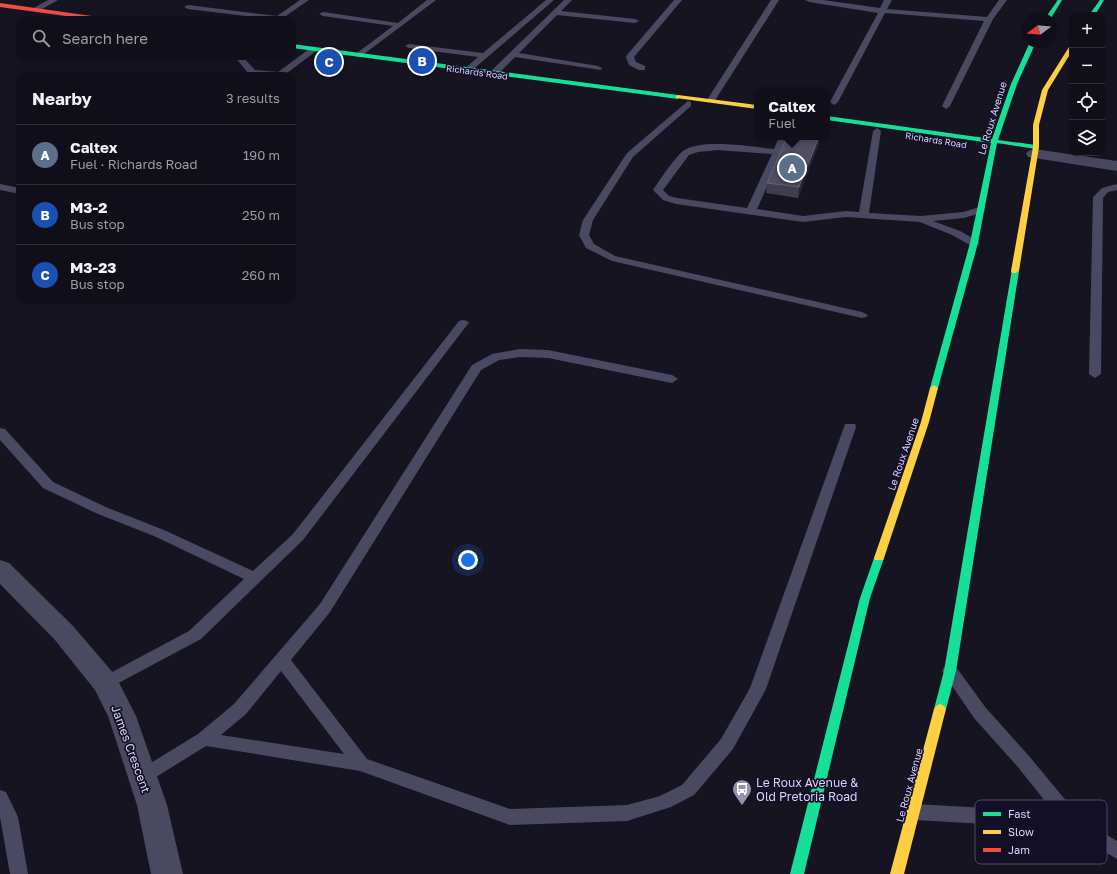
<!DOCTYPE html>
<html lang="en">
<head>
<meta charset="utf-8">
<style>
	:root { --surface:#100f19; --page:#1e1d26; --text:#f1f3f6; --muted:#9c9ca2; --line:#302f38; --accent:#b45309 }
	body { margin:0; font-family:"Golos Text",sans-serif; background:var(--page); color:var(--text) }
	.controls { position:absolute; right:12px; top:12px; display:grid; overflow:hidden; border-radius:8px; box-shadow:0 4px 16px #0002 }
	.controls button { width:36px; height:36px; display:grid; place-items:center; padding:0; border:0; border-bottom:1px solid var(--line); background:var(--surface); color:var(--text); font:20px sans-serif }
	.compass { position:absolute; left:1021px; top:12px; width:36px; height:36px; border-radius:50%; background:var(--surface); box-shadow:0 4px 16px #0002; rotate:254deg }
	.you { position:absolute; left:468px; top:560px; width:14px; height:14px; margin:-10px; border:3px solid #fff; border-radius:50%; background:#1a73e8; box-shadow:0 0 0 6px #1a73e833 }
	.badge { display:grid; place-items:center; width:26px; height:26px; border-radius:50%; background:var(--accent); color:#fff; font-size:13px; font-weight:700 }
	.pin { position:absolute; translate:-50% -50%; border:2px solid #fff; box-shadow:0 1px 4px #0006 }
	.popup { position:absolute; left:754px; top:88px; width:76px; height:52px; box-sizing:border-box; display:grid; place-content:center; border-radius:8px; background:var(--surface); filter:drop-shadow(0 1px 3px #0005); font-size:13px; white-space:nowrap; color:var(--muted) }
	.popup b { font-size:15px; color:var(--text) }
	.popup::after { content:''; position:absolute; left:50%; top:100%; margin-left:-8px; border:8px solid transparent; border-top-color:var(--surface) }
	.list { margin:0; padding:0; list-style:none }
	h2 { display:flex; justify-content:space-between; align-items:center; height:52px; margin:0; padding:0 16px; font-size:17px }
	h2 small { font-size:13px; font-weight:400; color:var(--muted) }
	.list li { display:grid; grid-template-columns:26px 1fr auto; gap:12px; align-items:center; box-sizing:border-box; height:60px; padding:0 16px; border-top:1px solid var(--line) }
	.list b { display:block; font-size:15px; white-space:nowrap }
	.list p { margin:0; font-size:13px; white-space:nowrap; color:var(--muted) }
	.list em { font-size:13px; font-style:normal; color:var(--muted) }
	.icon { flex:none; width:22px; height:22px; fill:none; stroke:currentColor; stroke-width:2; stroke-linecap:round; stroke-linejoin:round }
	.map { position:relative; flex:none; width:1117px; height:874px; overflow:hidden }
	.search { position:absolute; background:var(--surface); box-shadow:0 4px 16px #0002; left:16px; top:16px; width:280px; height:44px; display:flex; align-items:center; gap:10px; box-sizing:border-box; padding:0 14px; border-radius:12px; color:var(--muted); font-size:15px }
	.panel { position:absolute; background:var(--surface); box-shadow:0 4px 16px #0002; left:16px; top:72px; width:280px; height:232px; border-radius:12px }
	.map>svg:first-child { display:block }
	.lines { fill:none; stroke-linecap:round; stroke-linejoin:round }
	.lane { fill:#4a4962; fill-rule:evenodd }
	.street { fill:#4a4962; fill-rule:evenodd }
	.fast { fill:#16e098; fill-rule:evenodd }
	.slow { fill:#ffcf43; fill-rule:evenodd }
	.jam { fill:#f24e42; fill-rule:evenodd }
	.wall { fill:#403d50 }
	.shaded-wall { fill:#282635 }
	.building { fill:#504e63; stroke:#66637b }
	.labels { text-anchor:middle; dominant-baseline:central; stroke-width:3.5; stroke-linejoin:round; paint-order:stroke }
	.far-street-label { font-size:9px; fill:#d9d4ff; stroke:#130f26 }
	.street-label { font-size:10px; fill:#d9d4ff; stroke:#130f26 }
	.near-street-label { font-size:12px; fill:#d9d4ff; stroke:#130f26 }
	.near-poi-label { font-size:12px; fill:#d9d4ff; stroke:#130f26; text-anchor:start }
	.key { fill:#130f26; stroke:#4e4a67; stroke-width:1 }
	.key-label { font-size:11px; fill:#d9d4ff }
</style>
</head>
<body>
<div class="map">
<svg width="1117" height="874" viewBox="0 0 1117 874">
	<rect width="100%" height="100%" fill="#161421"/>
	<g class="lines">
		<g class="lane">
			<path d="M48,0H58L37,12L30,10Z"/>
			<path d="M300,0H309L280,20L188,9L184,7L188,5L277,16Z"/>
			<path d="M427,0H436L360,57H357V53L393,26L323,16L319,14L323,12L398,23Z"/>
			<path d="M546,0H554L470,72L463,70L478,57L409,48L405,46L409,44L483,53Z"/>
			<path d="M564,0H572L561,11L635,19L639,21L635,23L557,15L519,53L598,66L602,68L601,70L515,57L496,76H490V72Z"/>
			<path d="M674,0H682L634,57L636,62L645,66V70H639L629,65L626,57L627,55Z"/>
			<path d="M771,0H779L714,102H708L707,100Z"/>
			<path d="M805,0H823L880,8L884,0H892L887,9L987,17L999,0H1007L993,19L950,106L946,109L942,106L984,21L885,13L838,102L834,105L830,102L878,13L809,2Z"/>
			<path d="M312,47L319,49L283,76L249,74L234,56H242L255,70L278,72Z"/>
			<path d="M688,101L691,102V106L633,157L593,220L589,235L594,244L615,256L862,312L868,315L866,317L862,318L612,261L586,248L579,235L583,220L627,153Z"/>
			<path d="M877,128L881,131L869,213L921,216L963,212L980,207L984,208L985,210L984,212L964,218L933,221L960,231L978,241L979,243L978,245H970L952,235L920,222L846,217L803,222L676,204L663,200L653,190C659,181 676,156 683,151C702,138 752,147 774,149L779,137H789L757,209L803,216L846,211L859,212L873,131ZM718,150L772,154L747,208L677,198L669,196L663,190L689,155L698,152Z"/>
			<path d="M0,184L20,188V194L0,190Z"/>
			<path d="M1117,184V190L1108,192L1103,198L1101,374L1095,378L1089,374L1093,197L1102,188Z"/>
			<path d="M463,320L467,321L469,323L467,325L303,540L201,639L111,687L105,689L99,687L97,683L99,679L189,631L244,579L154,536L98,514L43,488L0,440V428L5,429L53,482L108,508L164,530L253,571L293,534L459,321Z"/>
			<path d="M520,349L548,350L672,375L678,379L672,383L548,358L520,357L499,360L481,370L330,612L291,660L367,759L510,809L627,805L660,796L682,785L721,739L750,688L844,427L845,424H855L856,427L766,689L733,749L694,795L671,807L627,821L510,825L360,771L206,746L148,782L142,784L136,782L133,777L136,772L198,734L234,704L320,604L472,365L492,354ZM281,671L344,754L221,735L246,714Z"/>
			<path d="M950,665L956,667L986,708L1029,756L1082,820L1117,841V859L1073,833L1005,825L914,820L908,817L905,812L908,807L914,804L1005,809L1057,816L1017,766L974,718L942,671L944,667Z"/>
			<path d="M0,790L6,792L18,817L28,874H10L0,817Z"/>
		</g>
		<g class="street">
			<path d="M1034,149L1117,161V171L1028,157L1026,154L1028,151Z"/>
			<path d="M0,560L9,563L73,626L115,675L136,716L167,805L183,874H151L137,805L108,716L95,690L55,640L0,584Z"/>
		</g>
		<g class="fast">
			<path d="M1058,0H1062L1051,18H1045Z"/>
			<path d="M1100,0H1104L1095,15H1089Z"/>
			<path d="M1030,42H1036L1017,84L998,140L1036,145L1039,147L1036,149L997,143L978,243L938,388L937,390H931L930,388L970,243L991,143L827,120V116L992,139L1011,84Z"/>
			<path d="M292,44L678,95L681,97L678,99L292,48Z"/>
			<path d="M1012,269H1015L1019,271L956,671L946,709L944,712L940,714L936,712L934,709L944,671Z"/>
			<path d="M879,555L883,556L884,558L870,598L804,874H790L860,598L874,558L875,556Z"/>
		</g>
		<g class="slow">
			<path d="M1072,45V51L1048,90L1039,125V147L1019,271L1015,273H1012L1011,271L1033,147V125L1042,90L1069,47Z"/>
			<path d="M678,95L757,105V109L676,98V96Z"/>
			<path d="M934,385L938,388L929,422L884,558L883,560H875L874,558L921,422L930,388Z"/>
			<path d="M940,704L944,706L946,709L904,874H890L934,709L936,706Z"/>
		</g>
		<path class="jam" d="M0,3L106,18L109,20H95L0,7Z"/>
	</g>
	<path class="wall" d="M819,143L798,198L766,193L767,183Z"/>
	<path class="shaded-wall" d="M819,137H820L819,143L798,198L799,187Z"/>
	<path class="building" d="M787,137H819L799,187L767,183Z"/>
	<defs>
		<g id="bus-pin" transform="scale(1)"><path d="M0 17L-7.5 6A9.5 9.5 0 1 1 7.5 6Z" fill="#9591b1" stroke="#130f26"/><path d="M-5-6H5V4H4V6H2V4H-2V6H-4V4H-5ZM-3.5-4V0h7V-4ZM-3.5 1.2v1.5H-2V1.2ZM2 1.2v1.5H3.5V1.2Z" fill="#fff"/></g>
	</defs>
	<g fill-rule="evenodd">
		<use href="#bus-pin" x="742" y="789"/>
	</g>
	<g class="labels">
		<g class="far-street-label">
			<text transform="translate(477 72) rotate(8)">Richards Road</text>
			<text transform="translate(936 140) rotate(9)">Richards Road</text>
		</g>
		<g class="street-label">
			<text transform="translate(992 118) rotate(-73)">Le Roux Avenue</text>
			<text transform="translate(903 454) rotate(-71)">Le Roux Avenue</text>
			<text transform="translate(909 785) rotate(-75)">Le Roux Avenue</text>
		</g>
		<g class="near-street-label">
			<text transform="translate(131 749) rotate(70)">James Crescent</text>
		</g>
		<g class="near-poi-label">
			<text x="756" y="782">Le Roux Avenue &amp;<tspan x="756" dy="14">Old Pretoria Road</tspan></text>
		</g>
	</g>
	<rect x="975" y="800" width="132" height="64" rx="6" class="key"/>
	<rect x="983" y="812" width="18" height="4" fill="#16e098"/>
	<rect x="983" y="830" width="18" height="4" fill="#ffcf43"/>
	<rect x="983" y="848" width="18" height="4" fill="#f24e42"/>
	<g class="key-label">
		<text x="1008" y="818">Fast</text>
		<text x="1008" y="836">Slow</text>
		<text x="1008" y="854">Jam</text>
	</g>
</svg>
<div class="controls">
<button>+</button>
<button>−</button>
<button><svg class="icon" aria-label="locate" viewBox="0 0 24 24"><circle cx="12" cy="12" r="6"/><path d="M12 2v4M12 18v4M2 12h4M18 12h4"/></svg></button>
<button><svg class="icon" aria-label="layers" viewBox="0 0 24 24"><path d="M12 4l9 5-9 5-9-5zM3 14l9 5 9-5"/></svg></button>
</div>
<svg class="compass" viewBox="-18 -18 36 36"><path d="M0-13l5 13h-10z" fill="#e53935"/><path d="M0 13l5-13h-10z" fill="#9c9ca2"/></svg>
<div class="you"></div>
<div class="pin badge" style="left:792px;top:168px;background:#5c6f8a">A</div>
<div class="popup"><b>Caltex</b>Fuel</div>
<div class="pin badge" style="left:422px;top:61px;background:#1a4fb4">B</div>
<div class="pin badge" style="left:329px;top:62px;background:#1a4fb4">C</div>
<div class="search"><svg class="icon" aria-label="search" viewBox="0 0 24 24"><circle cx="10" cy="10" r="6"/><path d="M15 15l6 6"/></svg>Search here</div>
<section class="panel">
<h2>Nearby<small>3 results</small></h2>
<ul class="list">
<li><span class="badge" style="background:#5c6f8a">A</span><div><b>Caltex</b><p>Fuel · Richards Road</p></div><em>190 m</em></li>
<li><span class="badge" style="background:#1a4fb4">B</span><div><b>M3-2</b><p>Bus stop</p></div><em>250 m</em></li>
<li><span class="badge" style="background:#1a4fb4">C</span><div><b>M3-23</b><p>Bus stop</p></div><em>260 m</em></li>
</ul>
</section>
</div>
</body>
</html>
